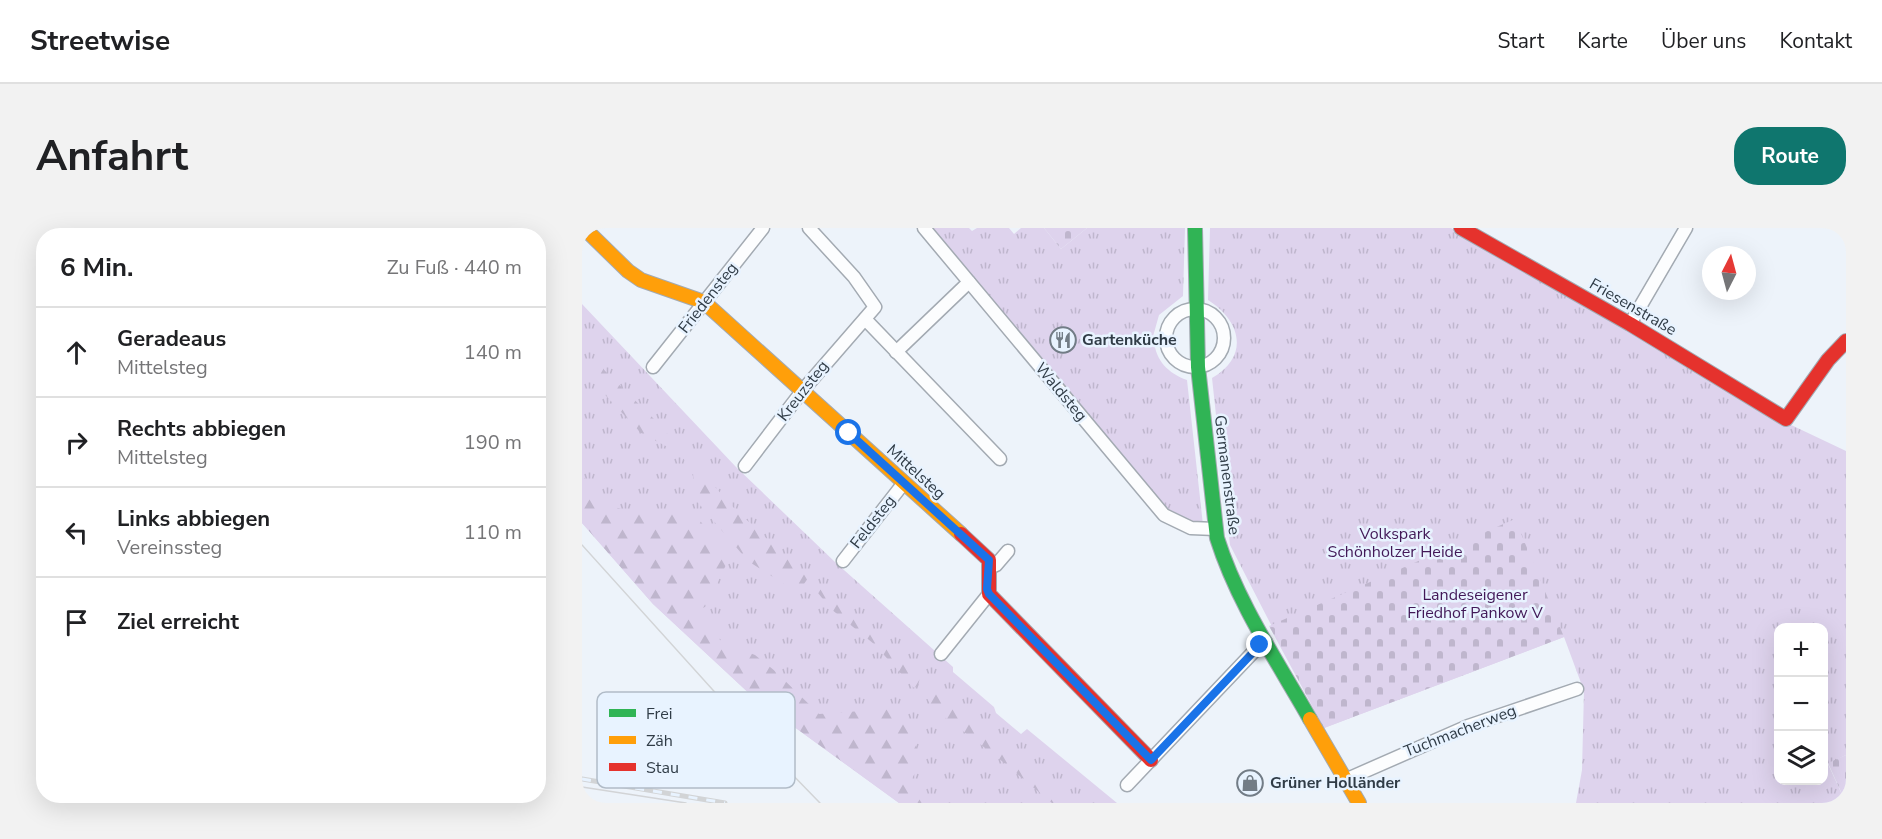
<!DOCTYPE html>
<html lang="de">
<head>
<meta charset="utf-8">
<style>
	:root { --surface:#fff; --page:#f2f2f2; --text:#202124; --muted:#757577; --line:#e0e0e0; --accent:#0f766e }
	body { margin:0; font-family:"Nunito Sans",sans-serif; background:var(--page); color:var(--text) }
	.controls { position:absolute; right:18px; bottom:18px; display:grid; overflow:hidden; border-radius:12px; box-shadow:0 6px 24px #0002 }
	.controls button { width:54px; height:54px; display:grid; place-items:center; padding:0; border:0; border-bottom:2px solid var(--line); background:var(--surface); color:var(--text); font:30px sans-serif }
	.compass { position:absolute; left:1120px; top:18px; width:54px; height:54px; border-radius:50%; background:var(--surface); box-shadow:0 6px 24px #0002; rotate:6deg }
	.stop { position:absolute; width:18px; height:18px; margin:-14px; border:4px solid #1a73e8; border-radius:50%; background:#fff }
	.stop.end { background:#1a73e8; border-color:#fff; box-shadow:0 2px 6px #0008 }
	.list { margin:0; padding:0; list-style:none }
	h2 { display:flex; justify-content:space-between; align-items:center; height:78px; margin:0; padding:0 24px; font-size:26px }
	h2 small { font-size:20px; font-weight:400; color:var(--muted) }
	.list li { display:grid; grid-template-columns:39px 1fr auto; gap:18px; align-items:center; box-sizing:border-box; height:90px; padding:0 24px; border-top:2px solid var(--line) }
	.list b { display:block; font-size:22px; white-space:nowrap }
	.list p { margin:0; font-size:20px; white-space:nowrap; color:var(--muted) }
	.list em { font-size:20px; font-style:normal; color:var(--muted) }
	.icon { flex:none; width:33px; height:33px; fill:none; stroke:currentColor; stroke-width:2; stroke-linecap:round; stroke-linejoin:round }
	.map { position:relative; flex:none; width:1264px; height:575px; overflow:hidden; border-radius:24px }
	header { display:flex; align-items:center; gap:36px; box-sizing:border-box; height:84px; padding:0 30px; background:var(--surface); border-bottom:2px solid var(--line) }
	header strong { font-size:28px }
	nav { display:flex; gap:33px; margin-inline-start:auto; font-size:21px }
	.intro { display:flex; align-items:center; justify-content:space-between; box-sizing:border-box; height:144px; padding:0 36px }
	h1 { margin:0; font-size:42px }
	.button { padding:15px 27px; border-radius:24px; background:var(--accent); color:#fff; font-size:21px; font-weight:700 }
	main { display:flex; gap:36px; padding:0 36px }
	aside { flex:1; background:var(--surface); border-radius:24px; box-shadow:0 6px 24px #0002 }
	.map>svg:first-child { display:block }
	.grass { fill:url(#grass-tufts); fill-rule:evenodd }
	.forest { fill:url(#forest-firs) }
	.cemetery { fill:url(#cemetery-stones) }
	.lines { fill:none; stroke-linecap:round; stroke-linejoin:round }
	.street-casing { stroke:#a3aab2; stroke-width:15 }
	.fast-casing { stroke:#a3aab2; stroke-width:16 }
	.slow-casing { stroke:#a3aab2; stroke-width:16 }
	.jam-casing { stroke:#a3aab2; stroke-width:16 }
	.street { stroke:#fcfdfe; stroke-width:12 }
	.fast { stroke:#30b455; stroke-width:14 }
	.slow { stroke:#ff9f0a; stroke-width:14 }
	.jam { stroke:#e5322d; stroke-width:14 }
	.tram { stroke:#d2d4d6; stroke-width:1.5 }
	.rail-casing { stroke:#d2d4d6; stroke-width:5 }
	.rail { stroke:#e8f3ff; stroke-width:3; stroke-dasharray:9; stroke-linecap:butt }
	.route { stroke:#1a73e8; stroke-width:8 }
	.labels { text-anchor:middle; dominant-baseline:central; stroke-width:5; stroke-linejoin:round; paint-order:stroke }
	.street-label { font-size:16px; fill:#303c47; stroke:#e8f3ff }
	.poi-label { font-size:16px; font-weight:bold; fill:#303c47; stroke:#e8f3ff; text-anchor:start }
	.park-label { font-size:16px; fill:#421857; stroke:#e8f3ff }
	.key { fill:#e8f3ff; stroke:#b1bcc8; stroke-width:1.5 }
	.key-label { font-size:16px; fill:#303c47 }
</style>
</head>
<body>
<header>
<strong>Streetwise</strong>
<nav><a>Start</a><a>Karte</a><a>Über uns</a><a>Kontakt</a></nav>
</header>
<div class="intro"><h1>Anfahrt</h1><a class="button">Route</a></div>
<main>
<aside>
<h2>6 Min.<small>Zu Fuß · 440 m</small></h2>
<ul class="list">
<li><svg class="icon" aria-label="ahead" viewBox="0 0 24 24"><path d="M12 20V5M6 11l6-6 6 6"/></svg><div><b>Geradeaus</b><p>Mittelsteg</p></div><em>140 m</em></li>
<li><svg class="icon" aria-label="right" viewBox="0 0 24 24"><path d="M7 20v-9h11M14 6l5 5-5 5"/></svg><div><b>Rechts abbiegen</b><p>Mittelsteg</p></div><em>190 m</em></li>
<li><svg class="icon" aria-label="left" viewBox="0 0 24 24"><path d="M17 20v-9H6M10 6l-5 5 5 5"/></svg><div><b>Links abbiegen</b><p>Vereinssteg</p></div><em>110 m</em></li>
<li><svg class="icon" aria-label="arrive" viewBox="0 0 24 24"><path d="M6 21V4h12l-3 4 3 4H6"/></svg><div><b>Ziel erreicht</b></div></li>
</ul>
</aside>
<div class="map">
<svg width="1264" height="575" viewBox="0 0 1264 575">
	<defs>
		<pattern id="grass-tufts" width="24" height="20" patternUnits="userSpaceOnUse" patternTransform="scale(1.5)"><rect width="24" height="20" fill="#ded3ed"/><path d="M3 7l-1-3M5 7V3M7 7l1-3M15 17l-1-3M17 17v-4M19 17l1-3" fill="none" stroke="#bfb6cd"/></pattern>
		<pattern id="forest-firs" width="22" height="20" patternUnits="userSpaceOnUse" patternTransform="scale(1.5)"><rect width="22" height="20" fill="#ded3ed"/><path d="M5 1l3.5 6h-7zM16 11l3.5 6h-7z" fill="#bfb6cd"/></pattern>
		<pattern id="cemetery-stones" width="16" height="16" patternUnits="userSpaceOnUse" patternTransform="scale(1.5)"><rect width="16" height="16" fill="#ded3ed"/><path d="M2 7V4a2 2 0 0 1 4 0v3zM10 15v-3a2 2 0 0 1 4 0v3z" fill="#bfb6cd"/></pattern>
	</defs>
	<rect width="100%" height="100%" fill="#edf3fa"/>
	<g class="grass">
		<path d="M347,0H387L390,3L395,0H427L432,6L439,0H462L479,21L505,0H603L601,68L577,87L570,112L572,113C574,133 586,145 605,152L621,297L607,295L582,281ZM473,104L491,107L489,121L470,118Z"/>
		<path d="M628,0H869L1205,195L1264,223V527L1246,536L1264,575H994L1000,542L1002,463L982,409L742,500L648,317L630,150C668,128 659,93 626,72ZM1196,400H1242V552H1196Z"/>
		<path d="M0,76L154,239L253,334L371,439V444L412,479L414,485L439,506L445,501L535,575H317L171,469L71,376L0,295Z"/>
	</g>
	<g class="forest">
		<path d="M17,133L19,139L73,192L151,279L219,343L226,350L216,365L166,333L112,270L111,243L97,225L59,205L10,153L11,137Z"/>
		<path d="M0,247L25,276L53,286H113L147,331L123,379L112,383L140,414L173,427L193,443L237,486L307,481L333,505L336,540L329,552L352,575H317L171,469L71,376L0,295Z"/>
		<path d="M236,359L332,443L338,449L336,458L332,460L292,416L249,381L236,365Z"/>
		<path d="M352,460L407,503L468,560L491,575H470L415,529L353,482L344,469Z"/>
	</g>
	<g class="cemetery">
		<path d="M462,0H505L479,21Z"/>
		<path d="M933,291L982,409L742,500L687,398Z"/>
		<path d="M1264,527V575L1246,535Z"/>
	</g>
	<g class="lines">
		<g class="street-casing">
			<g id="street">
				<path d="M342,0L582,287L609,300L633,301"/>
				<circle cx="613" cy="110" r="29"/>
				<path d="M283,91L418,231"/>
				<path d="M1048,96L1104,0"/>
				<path d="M314,124L387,54"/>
				<path d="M71,139L181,0"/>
				<path d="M163,238L221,162L293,79L272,49L227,0"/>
				<path d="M261,333L321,256"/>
				<path d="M407,340L414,337L426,323"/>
				<path d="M359,426L407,366"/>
				<path d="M763,552L886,498L995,461"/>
				<path d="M545,557L678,417L684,414"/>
			</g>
		</g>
		<g class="fast-casing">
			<path id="fast" d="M613,0L616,139L635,310C655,374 695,433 728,491"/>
		</g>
		<g class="slow-casing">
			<g id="slow">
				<path d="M2,0L46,43L59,52L122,74L379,306"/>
				<path d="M728,491L777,575"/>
			</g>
		</g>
		<g class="jam-casing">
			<g id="jam">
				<path d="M879,0L1048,96L1204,191L1246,132L1264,113"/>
				<path d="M379,306L407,332V366L569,532"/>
			</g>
		</g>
		<use href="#street" class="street"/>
		<use href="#fast" class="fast"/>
		<use href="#slow" class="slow"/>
		<use href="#jam" class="jam"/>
		<g class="tram">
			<path d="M0,317L167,502L238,575"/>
			<path d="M0,559L104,575"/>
		</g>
		<g class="rail-casing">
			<path id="rail" d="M0,551L143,575"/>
		</g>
		<use href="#rail" class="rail"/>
	</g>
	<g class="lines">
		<path class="route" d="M267,205L407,332L405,361L407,366L569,532L678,417"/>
	</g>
	<defs>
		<g id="restaurant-ring" transform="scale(1.35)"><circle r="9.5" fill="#e8f3ff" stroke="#727c86" stroke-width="1.5"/><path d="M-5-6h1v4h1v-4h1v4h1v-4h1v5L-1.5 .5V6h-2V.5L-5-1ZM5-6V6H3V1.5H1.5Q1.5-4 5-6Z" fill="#727c86"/></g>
		<g id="shop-ring" transform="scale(1.35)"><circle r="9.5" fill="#e8f3ff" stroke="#727c86" stroke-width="1.5"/><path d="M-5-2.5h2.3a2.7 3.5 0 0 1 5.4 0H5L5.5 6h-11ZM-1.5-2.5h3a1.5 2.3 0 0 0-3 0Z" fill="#727c86"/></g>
	</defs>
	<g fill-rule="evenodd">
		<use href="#restaurant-ring" x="481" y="112"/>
		<use href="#shop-ring" x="668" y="555"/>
	</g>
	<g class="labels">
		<g class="street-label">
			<text transform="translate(126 70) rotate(-52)">Friedensteg</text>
			<text transform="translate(1051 79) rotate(30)">Friesenstraße</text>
			<text transform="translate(221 163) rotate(-52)">Kreuzsteg</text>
			<text transform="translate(479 164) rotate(50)">Waldsteg</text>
			<text transform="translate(334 244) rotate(42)">Mittelsteg</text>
			<text transform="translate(645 247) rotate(83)">Germanenstraße</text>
			<text transform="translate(291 294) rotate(-52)">Feldsteg</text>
			<text transform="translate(878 503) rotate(-21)">Tuchmacherweg</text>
		</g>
		<g class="poi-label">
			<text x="500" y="112">Gartenküche</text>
			<text x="688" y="555">Grüner Holländer</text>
		</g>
		<g class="park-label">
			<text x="813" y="306">Volkspark<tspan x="813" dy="18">Schönholzer Heide</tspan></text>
			<text x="893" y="367">Landeseigener<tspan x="893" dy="18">Friedhof Pankow V</tspan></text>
		</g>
	</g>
	<rect x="15" y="464" width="198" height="96" rx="9" class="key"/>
	<rect x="27" y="481" width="27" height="8" fill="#30b455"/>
	<rect x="27" y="508" width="27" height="8" fill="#ff9f0a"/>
	<rect x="27" y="535" width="27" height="8" fill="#e5322d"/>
	<g class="key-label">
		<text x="64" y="491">Frei</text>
		<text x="64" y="518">Zäh</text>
		<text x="64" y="545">Stau</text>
	</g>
</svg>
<div class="controls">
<button>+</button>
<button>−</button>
<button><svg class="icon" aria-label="layers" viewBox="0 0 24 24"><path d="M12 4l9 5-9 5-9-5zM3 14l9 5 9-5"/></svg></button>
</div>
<svg class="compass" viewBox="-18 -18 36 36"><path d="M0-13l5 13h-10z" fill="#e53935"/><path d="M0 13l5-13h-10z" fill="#757577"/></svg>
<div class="stop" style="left:267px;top:205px"></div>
<div class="stop end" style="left:678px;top:417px"></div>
</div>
</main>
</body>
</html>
